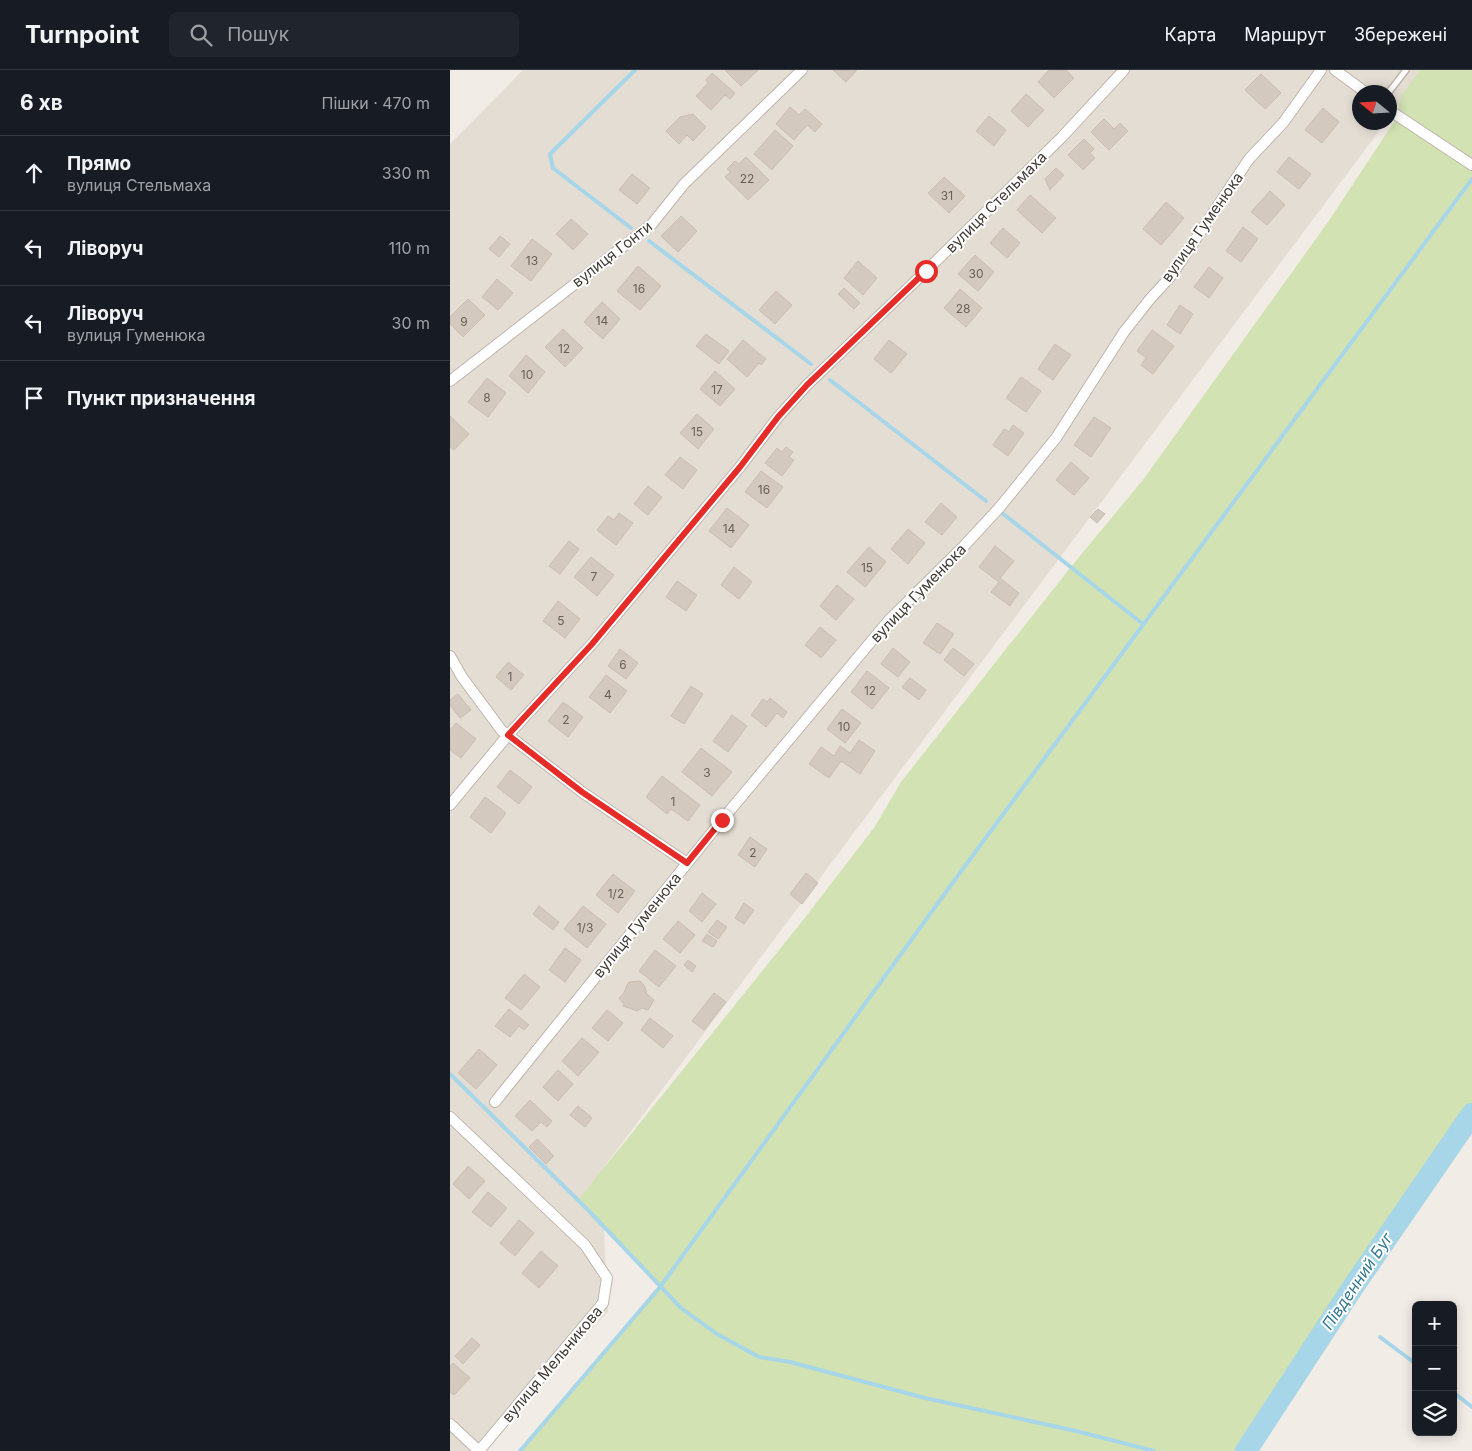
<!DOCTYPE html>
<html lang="uk">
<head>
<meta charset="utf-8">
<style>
	:root { --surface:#171b24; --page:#20242c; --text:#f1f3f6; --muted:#9ea1a6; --line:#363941 }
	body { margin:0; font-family:Inter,sans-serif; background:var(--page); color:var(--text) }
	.controls { position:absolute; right:15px; bottom:15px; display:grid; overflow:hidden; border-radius:8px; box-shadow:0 2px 12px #0003 }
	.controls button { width:45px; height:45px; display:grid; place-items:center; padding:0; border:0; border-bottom:1px solid var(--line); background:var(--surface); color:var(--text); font:25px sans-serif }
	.compass { position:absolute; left:902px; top:15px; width:45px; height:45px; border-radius:50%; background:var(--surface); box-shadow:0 2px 12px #0003; rotate:288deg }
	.stop { position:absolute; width:15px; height:15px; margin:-11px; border:4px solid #e52c28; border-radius:50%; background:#fff }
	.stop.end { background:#e52c28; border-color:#fff; box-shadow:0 1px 5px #0008 }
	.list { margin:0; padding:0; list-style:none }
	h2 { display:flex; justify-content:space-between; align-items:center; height:65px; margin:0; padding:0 20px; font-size:21px }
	h2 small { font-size:16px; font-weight:400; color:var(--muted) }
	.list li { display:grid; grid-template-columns:32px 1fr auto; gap:15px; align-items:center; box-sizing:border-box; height:75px; padding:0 20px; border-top:1px solid var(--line) }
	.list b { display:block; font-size:19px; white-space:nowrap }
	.list p { margin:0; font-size:16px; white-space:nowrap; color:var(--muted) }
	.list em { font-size:16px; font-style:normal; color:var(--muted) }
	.icon { flex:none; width:28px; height:28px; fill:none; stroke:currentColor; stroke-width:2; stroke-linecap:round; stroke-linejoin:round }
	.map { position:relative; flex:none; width:1022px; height:1381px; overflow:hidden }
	header { display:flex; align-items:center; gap:30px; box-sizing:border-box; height:70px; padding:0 25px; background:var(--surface); border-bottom:1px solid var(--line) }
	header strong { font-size:24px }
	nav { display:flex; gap:28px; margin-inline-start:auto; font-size:18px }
	.search { width:350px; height:45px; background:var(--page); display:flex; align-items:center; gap:12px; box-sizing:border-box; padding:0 18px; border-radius:8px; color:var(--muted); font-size:19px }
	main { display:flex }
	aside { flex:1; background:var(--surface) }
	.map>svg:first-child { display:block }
	.residential { fill:#e4ddd4 }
	.green { fill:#d2e2b2 }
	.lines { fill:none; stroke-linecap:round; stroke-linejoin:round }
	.stream { stroke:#a7d6e8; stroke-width:4 }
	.river { stroke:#a7d6e8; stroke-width:22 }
	.building { fill:#d4c9bf; stroke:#cbbdb0 }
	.service-casing { stroke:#beb5ac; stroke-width:8 }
	.minor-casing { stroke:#beb5ac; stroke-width:12 }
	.service { stroke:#fff; stroke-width:5 }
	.minor { stroke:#fff; stroke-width:10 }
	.route { stroke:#e52c28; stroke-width:6 }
	.labels { text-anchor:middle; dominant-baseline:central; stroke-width:4; stroke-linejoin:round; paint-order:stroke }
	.number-label { font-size:12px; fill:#675f58 }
	.street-label { font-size:15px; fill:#433c36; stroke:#fff }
	.water-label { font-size:16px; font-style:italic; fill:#367995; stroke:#fff }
</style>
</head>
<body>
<header>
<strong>Turnpoint</strong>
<div class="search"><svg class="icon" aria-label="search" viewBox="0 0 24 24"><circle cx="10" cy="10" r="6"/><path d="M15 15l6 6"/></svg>Пошук</div>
<nav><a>Карта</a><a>Маршрут</a><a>Збережені</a></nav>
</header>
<main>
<aside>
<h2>6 хв<small>Пішки · 470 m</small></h2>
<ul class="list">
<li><svg class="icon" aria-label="ahead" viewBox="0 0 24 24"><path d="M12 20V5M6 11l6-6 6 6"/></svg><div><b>Прямо</b><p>вулиця Стельмаха</p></div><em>330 m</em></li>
<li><svg class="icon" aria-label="left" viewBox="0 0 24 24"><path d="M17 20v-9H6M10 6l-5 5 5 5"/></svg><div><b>Ліворуч</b></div><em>110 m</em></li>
<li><svg class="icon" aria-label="left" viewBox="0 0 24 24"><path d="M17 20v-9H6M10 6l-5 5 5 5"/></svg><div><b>Ліворуч</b><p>вулиця Гуменюка</p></div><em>30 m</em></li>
<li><svg class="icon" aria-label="arrive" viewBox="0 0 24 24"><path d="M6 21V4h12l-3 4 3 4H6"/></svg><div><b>Пункт призначення</b></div></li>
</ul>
</aside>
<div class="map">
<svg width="1022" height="1381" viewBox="0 0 1022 1381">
	<rect width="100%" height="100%" fill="#f1ece5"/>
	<path class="residential" d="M73,0H974L940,46L939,22H909V52L935,53L151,1101L158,1242L21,1381H0V74Z"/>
	<path class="green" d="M970,0H1022V1044L903,1217L796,1381H70L210,1217L128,1130L350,854L424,758L451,712L620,498L693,410L878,152L944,52L952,25Z"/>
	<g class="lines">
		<g class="stream">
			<path d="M181,158L103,98L100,84L185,0"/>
			<path d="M199,171L361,294"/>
			<path d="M380,310L536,431"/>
			<path d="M552,443L693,554"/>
			<path d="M0,1004L139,1141L231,1238L267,1264L309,1287L340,1292L475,1328L626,1361L704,1381"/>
			<path d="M930,1267L966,1294"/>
			<path d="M1003,1322L1022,1337"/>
			<path d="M70,1381L210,1217L501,815L1022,109"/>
		</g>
		<path class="river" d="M796,1381L903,1217L1022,1044"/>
	</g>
	<g class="building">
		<path d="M275,0H308L291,16Z"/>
		<path d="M383,0H407L396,12Z"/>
		<path d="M599,0H616L624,8L604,28L588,12Z"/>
		<path d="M262,3L285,23L280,29L275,25L261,40L246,26L258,13L256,10Z"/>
		<path d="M811,4L831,23L815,39L795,20Z"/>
		<path d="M576,24L594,40L578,57L561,41Z"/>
		<path d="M340,37L349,45L355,39L372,54L365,62L357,55L344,70L326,54Z"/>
		<path d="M873,38L889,52L872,73L855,60Z"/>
		<path d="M243,44L256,57L243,71L237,65L229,74L216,61L230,47Z"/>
		<path d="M539,46L556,60L544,76L526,61Z"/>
		<path d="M654,49L664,59L670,53L678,61L659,80L641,62Z"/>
		<path d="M325,60L343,76L322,100L304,84Z"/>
		<path d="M634,69L644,79L640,83L645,88L633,100L618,85Z"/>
		<path d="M296,87L319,110L298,130L275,107L280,102L277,99L285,91L289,94Z"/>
		<path d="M839,87L861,104L849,119L827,102Z"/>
		<path d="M606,98L614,105L600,120L595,109Z"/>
		<path d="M182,104L200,118L187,134L169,120Z"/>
		<path d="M494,107L515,126L499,143L478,123Z"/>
		<path d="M820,121L835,135L817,155L801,142Z"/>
		<path d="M580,125L606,148L592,163L567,140Z"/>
		<path d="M716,132L734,148L711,175L693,159Z"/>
		<path d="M231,146L247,161L228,182L211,166Z"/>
		<path d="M121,149L138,164L123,180L106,164Z"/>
		<path d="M793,157L808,169L791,192L776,181Z"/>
		<path d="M553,158L570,173L557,188L540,173Z"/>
		<path d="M50,166L60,174L49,187L39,179Z"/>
		<path d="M82,169L102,184L81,211L61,196Z"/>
		<path d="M525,185L544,202L528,221L508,204Z"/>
		<path d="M408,191L427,208L413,225L394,208Z"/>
		<path d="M188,196L211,216L190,240L167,221Z"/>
		<path d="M759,197L773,208L759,228L744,217Z"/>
		<path d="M47,209L63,223L48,240L32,227Z"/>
		<path d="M394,218L410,233L404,239L388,224Z"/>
		<path d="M510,219L532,238L516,257L494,238Z"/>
		<path d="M326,221L342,235L325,254L309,240Z"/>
		<path d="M18,229L35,245L13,267L0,254V247Z"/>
		<path d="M152,232L170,249L153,269L134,252Z"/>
		<path d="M730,235L743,244L730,264L717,255Z"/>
		<path d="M113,259L133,278L115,297L95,277Z"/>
		<path d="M702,260L724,276L703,304L691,295L696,288L687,281Z"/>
		<path d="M256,264L279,281L269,294L246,276Z"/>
		<path d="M293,270L316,289L311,295L309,293L297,307L277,289Z"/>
		<path d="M439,270L457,284L441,303L424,289Z"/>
		<path d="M605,274L621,285L603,310L588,299Z"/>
		<path d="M76,285L95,302L78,323L59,306Z"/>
		<path d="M265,301L285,319L270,336L250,319Z"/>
		<path d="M571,307L591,321L576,342L556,328Z"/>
		<path d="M37,308L56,323L38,347L18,332Z"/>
		<path d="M247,344L264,359L248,379L230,363Z"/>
		<path d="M0,346L19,364L4,380L0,377Z"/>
		<path d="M644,347L661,358L641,387L624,375Z"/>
		<path d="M563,355L574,363L558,386L543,375L554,359L559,362Z"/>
		<path d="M336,377L343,382L339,387L344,390L332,406L315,393L327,378L332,382Z"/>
		<path d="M230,387L247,400L233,419L215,405Z"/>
		<path d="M621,392L639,408L624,425L606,410Z"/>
		<path d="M311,401L333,417L317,438L295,422Z"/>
		<path d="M198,416L212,427L198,445L184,434Z"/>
		<path d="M491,433L507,447L492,465L475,452Z"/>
		<path d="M277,438L299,455L281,478L259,461Z"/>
		<path d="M648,439L655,444L647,453L640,447Z"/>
		<path d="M169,443L183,453L166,475L147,460L158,446L164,450Z"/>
		<path d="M458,459L475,473L458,494L441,479Z"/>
		<path d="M119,471L129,479L110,504L99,496Z"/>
		<path d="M545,476L564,491L550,508L569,523L560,536L541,522L549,512L529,497Z"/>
		<path d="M419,477L436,492L415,517L397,502Z"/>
		<path d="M141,487L164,505L147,526L124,507Z"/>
		<path d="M284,497L302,512L289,529L271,515Z"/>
		<path d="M227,511L247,525L236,541L216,527Z"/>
		<path d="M387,515L404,529L386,550L370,536Z"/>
		<path d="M108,531L130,549L115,568L93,551Z"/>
		<path d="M487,553L504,564L490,584L473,573Z"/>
		<path d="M370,557L386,570L371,588L355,575Z"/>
		<path d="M443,578L460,592L448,607L431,594Z"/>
		<path d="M503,578L524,594L514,606L494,590Z"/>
		<path d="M170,579L188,593L176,609L158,596Z"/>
		<path d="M58,592L74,605L61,620L46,607Z"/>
		<path d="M417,601L439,618L422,639L401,622Z"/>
		<path d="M156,605L177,621L160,643L139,627Z"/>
		<path d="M460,608L476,620L469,630L452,617Z"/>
		<path d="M241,616L253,624L234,654L221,646Z"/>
		<path d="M8,624L21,640L10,648L0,635V630Z"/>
		<path d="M320,628L337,642L333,648L327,643L316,657L301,645L313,629L317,632Z"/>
		<path d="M113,632L133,647L118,667L98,651Z"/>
		<path d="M392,639L411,653L395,673L377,659Z"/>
		<path d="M282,645L297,656L278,682L263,671Z"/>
		<path d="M6,653L26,669L11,688L0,680V660Z"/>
		<path d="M409,670L425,681L410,704L391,691L379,708L359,694L371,677L384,686L390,676L400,683Z"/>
		<path d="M251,678L282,702L262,726L232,702Z"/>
		<path d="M60,700L82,717L69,734L47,717Z"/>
		<path d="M212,706L250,735L238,751L221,739L217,744L196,727Z"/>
		<path d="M35,727L56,743L41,763L20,747Z"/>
		<path d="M300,767L317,779L305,797L288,785Z"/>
		<path d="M356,803L368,813L352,834L340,824Z"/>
		<path d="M163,804L185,821L168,843L146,825Z"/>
		<path d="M252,823L266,834L252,852L239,841Z"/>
		<path d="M294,833L304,840L294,854L285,848Z"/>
		<path d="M89,836L109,852L103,860L83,844Z"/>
		<path d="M133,836L156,854L137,878L114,859Z"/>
		<path d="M267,850L277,857L268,869L258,862Z"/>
		<path d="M228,851L245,865L230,883L213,869Z"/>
		<path d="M257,864L267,871L263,877L252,871Z"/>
		<path d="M115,878L131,890L115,912L99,900Z"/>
		<path d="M205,880L226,896L209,917L189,901Z"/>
		<path d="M238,890L246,896L242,902L234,895Z"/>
		<path d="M74,904L90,917L71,940L55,928Z"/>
		<path d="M190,911L194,915L197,924L204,930L198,940L192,938L187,941L173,936L174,934L169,928L174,923L177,915L179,912Z"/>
		<path d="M264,923L276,932L254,960L242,951Z"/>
		<path d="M59,939L79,955L74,960L69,956L60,967L45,956Z"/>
		<path d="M157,940L173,953L158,971L142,958Z"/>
		<path d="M200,948L223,966L213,978L191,960Z"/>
		<path d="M132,968L149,982L128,1006L112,991Z"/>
		<path d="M29,979L47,995L26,1019L8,1003Z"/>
		<path d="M108,1000L123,1014L108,1031L93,1017Z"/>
		<path d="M80,1030L102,1051L97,1057L91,1052L82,1061L65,1046Z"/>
		<path d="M128,1036L142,1048L135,1057L120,1045Z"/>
		<path d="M87,1069L104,1086L96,1094L79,1077Z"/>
		<path d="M18,1096L35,1111L19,1129L3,1114Z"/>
		<path d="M38,1122L57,1138L41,1157L22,1142Z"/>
		<path d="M69,1150L84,1163L65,1186L50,1173Z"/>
		<path d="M91,1181L108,1196L89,1218L72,1203Z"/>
		<path d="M22,1268L30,1275L13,1294L5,1286Z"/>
		<path d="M3,1293L20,1308L4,1325L0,1322V1296Z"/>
	</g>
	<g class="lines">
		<g class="service-casing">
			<path id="service" d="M939,22L956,0"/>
		</g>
		<g class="minor-casing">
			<g id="minor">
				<path d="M885,0L915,22"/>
				<path d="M939,40L1022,95"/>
				<path d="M0,311L202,154L234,114L352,0"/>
				<path d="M0,586L12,607L52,661L58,665L132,722L237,793"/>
				<path d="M0,735L58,665L142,574L290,397L328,347L357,315L476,201L612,67L674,0"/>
				<path d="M45,1032L272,750L439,550L513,477L550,437L606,368L674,262L700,229L721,206L799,89L833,53L871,0"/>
				<path d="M0,1047L135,1175L157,1208L153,1233L29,1381"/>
				<path d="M0,1354L29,1381"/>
			</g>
		</g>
		<use href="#service" class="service"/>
		<use href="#minor" class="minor"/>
	</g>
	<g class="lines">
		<path class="route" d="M272,750L237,793L132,722L58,665L142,574L290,397L328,347L357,315L476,201"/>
	</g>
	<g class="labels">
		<g class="number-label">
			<text x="297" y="108">22</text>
			<text x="497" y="125">31</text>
			<text x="82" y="190">13</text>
			<text x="526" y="203">30</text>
			<text x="189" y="218">16</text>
			<text x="513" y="238">28</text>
			<text x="152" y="250">14</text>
			<text x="14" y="251">9</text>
			<text x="114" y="278">12</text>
			<text x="77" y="304">10</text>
			<text x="267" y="319">17</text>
			<text x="37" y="327">8</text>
			<text x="247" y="361">15</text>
			<text x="314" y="419">16</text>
			<text x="279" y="458">14</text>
			<text x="417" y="497">15</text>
			<text x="144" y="506">7</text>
			<text x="111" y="550">5</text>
			<text x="173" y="594">6</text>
			<text x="60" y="606">1</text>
			<text x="420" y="620">12</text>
			<text x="158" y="624">4</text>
			<text x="116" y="649">2</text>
			<text x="394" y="656">10</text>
			<text x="257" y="702">3</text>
			<text x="223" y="731">1</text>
			<text x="303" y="782">2</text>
			<text x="166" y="823">1/2</text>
			<text x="135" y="857">1/3</text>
		</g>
		<g class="street-label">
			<text transform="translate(546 132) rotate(-45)">вулиця Стельмаха</text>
			<text transform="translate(752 157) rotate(-55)">вулиця Гуменюка</text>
			<text transform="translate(162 184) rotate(-38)">вулиця Гонти</text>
			<text transform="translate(468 523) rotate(-46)">вулиця Гуменюка</text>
			<text transform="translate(187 855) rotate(-51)">вулиця Гуменюка</text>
			<text transform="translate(102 1294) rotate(-50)">вулиця Мельникова</text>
		</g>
		<g class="water-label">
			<text transform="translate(907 1211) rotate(-56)">Південний Буг</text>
		</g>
	</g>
</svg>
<div class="controls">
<button>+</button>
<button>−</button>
<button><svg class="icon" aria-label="layers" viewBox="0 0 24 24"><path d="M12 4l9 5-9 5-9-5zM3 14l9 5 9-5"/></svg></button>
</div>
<svg class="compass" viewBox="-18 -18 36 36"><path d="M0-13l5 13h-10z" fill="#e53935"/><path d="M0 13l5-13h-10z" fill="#9ea1a6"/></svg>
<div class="stop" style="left:476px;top:201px"></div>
<div class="stop end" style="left:272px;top:750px"></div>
</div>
</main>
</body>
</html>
